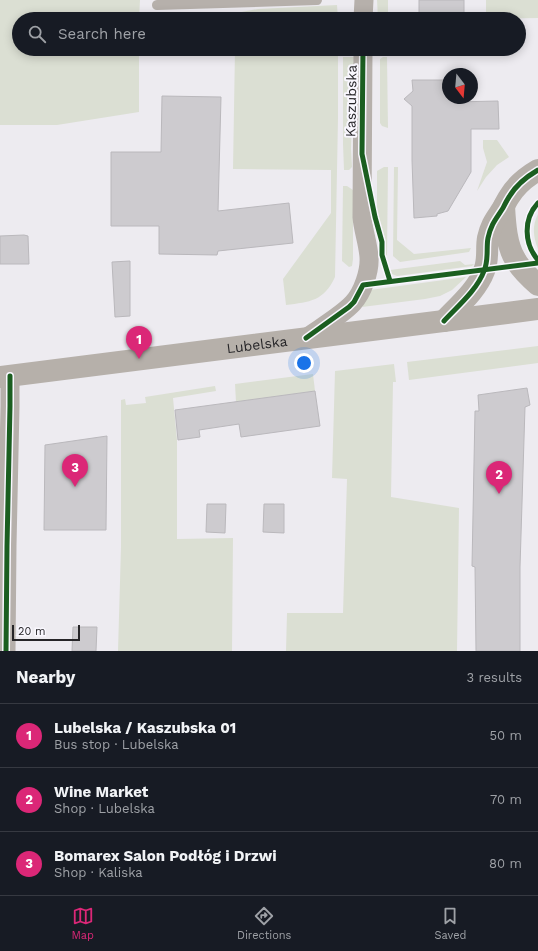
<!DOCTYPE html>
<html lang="en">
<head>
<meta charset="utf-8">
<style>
	:root { --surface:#171b24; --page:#242831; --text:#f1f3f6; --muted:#9ea1a6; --line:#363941; --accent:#db2777 }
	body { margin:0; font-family:"Work Sans",sans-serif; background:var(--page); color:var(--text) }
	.compass { position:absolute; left:442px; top:68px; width:36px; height:36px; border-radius:50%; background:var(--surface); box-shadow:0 2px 10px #0003; rotate:164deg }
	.scale { position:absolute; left:12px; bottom:10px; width:68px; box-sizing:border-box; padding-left:4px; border:2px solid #262528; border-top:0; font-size:11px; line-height:14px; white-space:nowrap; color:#262528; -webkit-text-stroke:3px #f9f7fe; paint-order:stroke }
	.you { position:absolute; left:304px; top:363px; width:14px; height:14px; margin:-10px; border:3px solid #fff; border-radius:50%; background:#1a73e8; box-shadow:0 0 0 6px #1a73e833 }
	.badge { display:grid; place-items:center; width:26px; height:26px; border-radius:50%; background:var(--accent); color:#fff; font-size:13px; font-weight:700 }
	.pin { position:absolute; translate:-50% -33px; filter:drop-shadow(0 1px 2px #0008) }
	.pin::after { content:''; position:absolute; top:21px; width:14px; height:12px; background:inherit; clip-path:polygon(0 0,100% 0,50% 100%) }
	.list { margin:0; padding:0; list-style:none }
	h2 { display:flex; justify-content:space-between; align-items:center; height:52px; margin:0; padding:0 16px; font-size:17px }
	h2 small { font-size:13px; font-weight:400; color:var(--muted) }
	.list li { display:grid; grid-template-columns:26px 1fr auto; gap:12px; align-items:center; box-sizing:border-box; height:64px; padding:0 16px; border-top:1px solid var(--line) }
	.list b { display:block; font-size:15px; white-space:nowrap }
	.list p { margin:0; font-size:13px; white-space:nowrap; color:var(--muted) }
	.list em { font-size:13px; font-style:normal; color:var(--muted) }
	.icon { flex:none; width:22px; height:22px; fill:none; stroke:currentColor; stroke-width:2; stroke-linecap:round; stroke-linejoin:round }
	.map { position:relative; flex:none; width:538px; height:651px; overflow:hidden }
	.search { position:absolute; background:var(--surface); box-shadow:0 2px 10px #0003; left:12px; right:12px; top:12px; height:44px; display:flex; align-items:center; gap:10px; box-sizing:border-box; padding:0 14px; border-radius:22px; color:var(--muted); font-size:15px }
	.sheet { height:244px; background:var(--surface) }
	nav { display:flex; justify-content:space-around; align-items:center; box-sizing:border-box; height:56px; border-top:1px solid var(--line); background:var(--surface); font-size:11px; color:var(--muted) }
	nav a { display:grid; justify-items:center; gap:2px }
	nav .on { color:var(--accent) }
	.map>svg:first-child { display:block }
	.green { fill:#dbdfd3 }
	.building { fill:#cdcbcf; stroke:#bab8bc }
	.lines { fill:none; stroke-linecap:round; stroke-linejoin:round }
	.lane { stroke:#b6b0ab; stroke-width:10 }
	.street { stroke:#b6b0ab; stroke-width:19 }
	.secondary { stroke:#b6b0aa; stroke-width:22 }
	.cycleway-casing { stroke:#f9f7fe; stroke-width:8 }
	.cycleway { stroke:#1b5e20; stroke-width:5 }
	.labels { text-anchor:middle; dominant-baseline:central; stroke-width:4; stroke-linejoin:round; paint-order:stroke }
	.street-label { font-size:14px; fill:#262528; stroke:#f9f7fe }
</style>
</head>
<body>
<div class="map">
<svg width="538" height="651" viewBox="0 0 538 651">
	<rect width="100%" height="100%" fill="#edebf0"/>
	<g class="green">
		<path d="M0,0H140L139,19H19V49H139V112L57,125H0Z"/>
		<path d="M377,0H388V19H378Z"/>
		<path d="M486,0H538V18L486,19Z"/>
		<path d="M337,5L338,19H236V13L258,9Z"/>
		<path d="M235,49H338V118L335,277C324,301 310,302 286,305L283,279L331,213V170L233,169Z"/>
		<path d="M343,57H354L351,149L352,167L349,170H344L343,144Z"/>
		<path d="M383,57H387L388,128L382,126L380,123V59Z"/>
		<path d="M483,140H497L509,157L497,165L486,177L477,191L487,162L483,148Z"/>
		<path d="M384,167H388L387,255L386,256L385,238L377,214V171Z"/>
		<path d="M394,167H398L397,240L414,254L471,248L469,252L400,262L393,256Z"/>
		<path d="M343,186H347L353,190V259L352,266L349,267L342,261Z"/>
		<path d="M538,214V249C533,237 532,225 538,214Z"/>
		<path d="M460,261L465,265L474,264L472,266L397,276L392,274L390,270Z"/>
		<path d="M466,277L452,290L440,296L425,299L362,307L370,290Z"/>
		<path d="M538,346V363L409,380L407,362Z"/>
		<path d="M394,364L396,382H393L391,497L459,508L457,651H286L287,613H343L347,479L332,478L335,371Z"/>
		<path d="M313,374L315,391L236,402L235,384Z"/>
		<path d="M215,386L216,391L173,398L177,440V539L233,538L232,651H118L121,547V400L125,399L126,405L146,403L145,397Z"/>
	</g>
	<g class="building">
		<rect x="419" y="0" width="45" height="19"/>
		<path d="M412,80H448V98H455L454,102L498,101L499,129H471V172L448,211L437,214V216L414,218L412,160V106L404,99L413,91Z"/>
		<path d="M162,96L221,97L218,211L289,203L293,243L218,251L217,255L159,254V226H111V152H161Z"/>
		<path d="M24,235L28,236L29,264H0V236Z"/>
		<path d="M130,261V316L115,317L112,262Z"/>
		<path d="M527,388L530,405L525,407L520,567V651H476L475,567L472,566L475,411H479L478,395Z"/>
		<path d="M315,391L320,426L241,437L239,424L199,430L200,437L178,440L175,410Z"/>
		<path d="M107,436L106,530H44L45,445Z"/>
		<path d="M207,504H226L225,533L206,532Z"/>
		<path d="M264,504H284V533L263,532Z"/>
		<path d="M73,627H97L96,651H72Z"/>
	</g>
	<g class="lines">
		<path class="lane" d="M157,5L317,0"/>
		<g class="street">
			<path d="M363,19L364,0"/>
			<path d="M306,338C320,328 342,315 353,303C363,292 370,271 369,257C368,243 363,230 362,217L363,49"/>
			<path d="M6,651L7,546L10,406V376"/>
		</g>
		<g class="secondary">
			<path d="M504,206C505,223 506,244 515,259C520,269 530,278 538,285"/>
			<path d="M444,321C458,306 477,290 484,271C489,260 486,248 488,238C491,224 496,219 503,208C505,204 507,200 509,197C516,185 526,177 538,170"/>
			<path id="s1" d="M0,377L538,309"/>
		</g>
		<g class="cycleway-casing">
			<g id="cycleway">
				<path d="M363,49L362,154L375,217L382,242V255L390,281"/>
				<path d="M538,203C523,219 524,244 538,260"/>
				<path d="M444,321C458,306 477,290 484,271C489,260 486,248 488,238C491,224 496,219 503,208C505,204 507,200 509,197C516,185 526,177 538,170"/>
				<path d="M306,338L349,307L354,302L363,285L538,263"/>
				<path d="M6,651L7,546L10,406V376"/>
			</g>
		</g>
		<use href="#cycleway" class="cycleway"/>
	</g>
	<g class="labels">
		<g class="street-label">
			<text transform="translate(351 101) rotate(-89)">Kaszubska</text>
			<text stroke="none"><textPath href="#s1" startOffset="259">Lubelska</textPath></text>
		</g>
	</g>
</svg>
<svg class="compass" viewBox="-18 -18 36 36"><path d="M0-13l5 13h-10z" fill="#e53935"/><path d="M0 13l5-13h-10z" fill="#9ea1a6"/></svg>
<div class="scale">20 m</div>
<div class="you"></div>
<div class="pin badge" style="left:139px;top:359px">1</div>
<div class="pin badge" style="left:499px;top:494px">2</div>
<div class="pin badge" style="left:75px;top:487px">3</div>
<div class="search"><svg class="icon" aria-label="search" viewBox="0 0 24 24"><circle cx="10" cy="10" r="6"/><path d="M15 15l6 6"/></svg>Search here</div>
</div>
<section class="sheet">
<h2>Nearby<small>3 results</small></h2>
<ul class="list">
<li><span class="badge">1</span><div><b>Lubelska / Kaszubska 01</b><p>Bus stop · Lubelska</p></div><em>50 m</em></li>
<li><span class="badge">2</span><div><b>Wine Market</b><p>Shop · Lubelska</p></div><em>70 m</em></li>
<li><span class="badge">3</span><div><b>Bomarex Salon Podłóg i Drzwi</b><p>Shop · Kaliska</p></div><em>80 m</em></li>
</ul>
</section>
<nav>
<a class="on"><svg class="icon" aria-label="map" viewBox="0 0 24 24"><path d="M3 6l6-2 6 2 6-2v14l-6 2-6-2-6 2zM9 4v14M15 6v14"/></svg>Map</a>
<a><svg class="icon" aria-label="directions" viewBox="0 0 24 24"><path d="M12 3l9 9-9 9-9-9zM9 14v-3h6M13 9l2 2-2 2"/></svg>Directions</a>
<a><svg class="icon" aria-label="saved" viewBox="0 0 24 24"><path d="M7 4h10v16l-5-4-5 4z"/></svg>Saved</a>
</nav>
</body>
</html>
